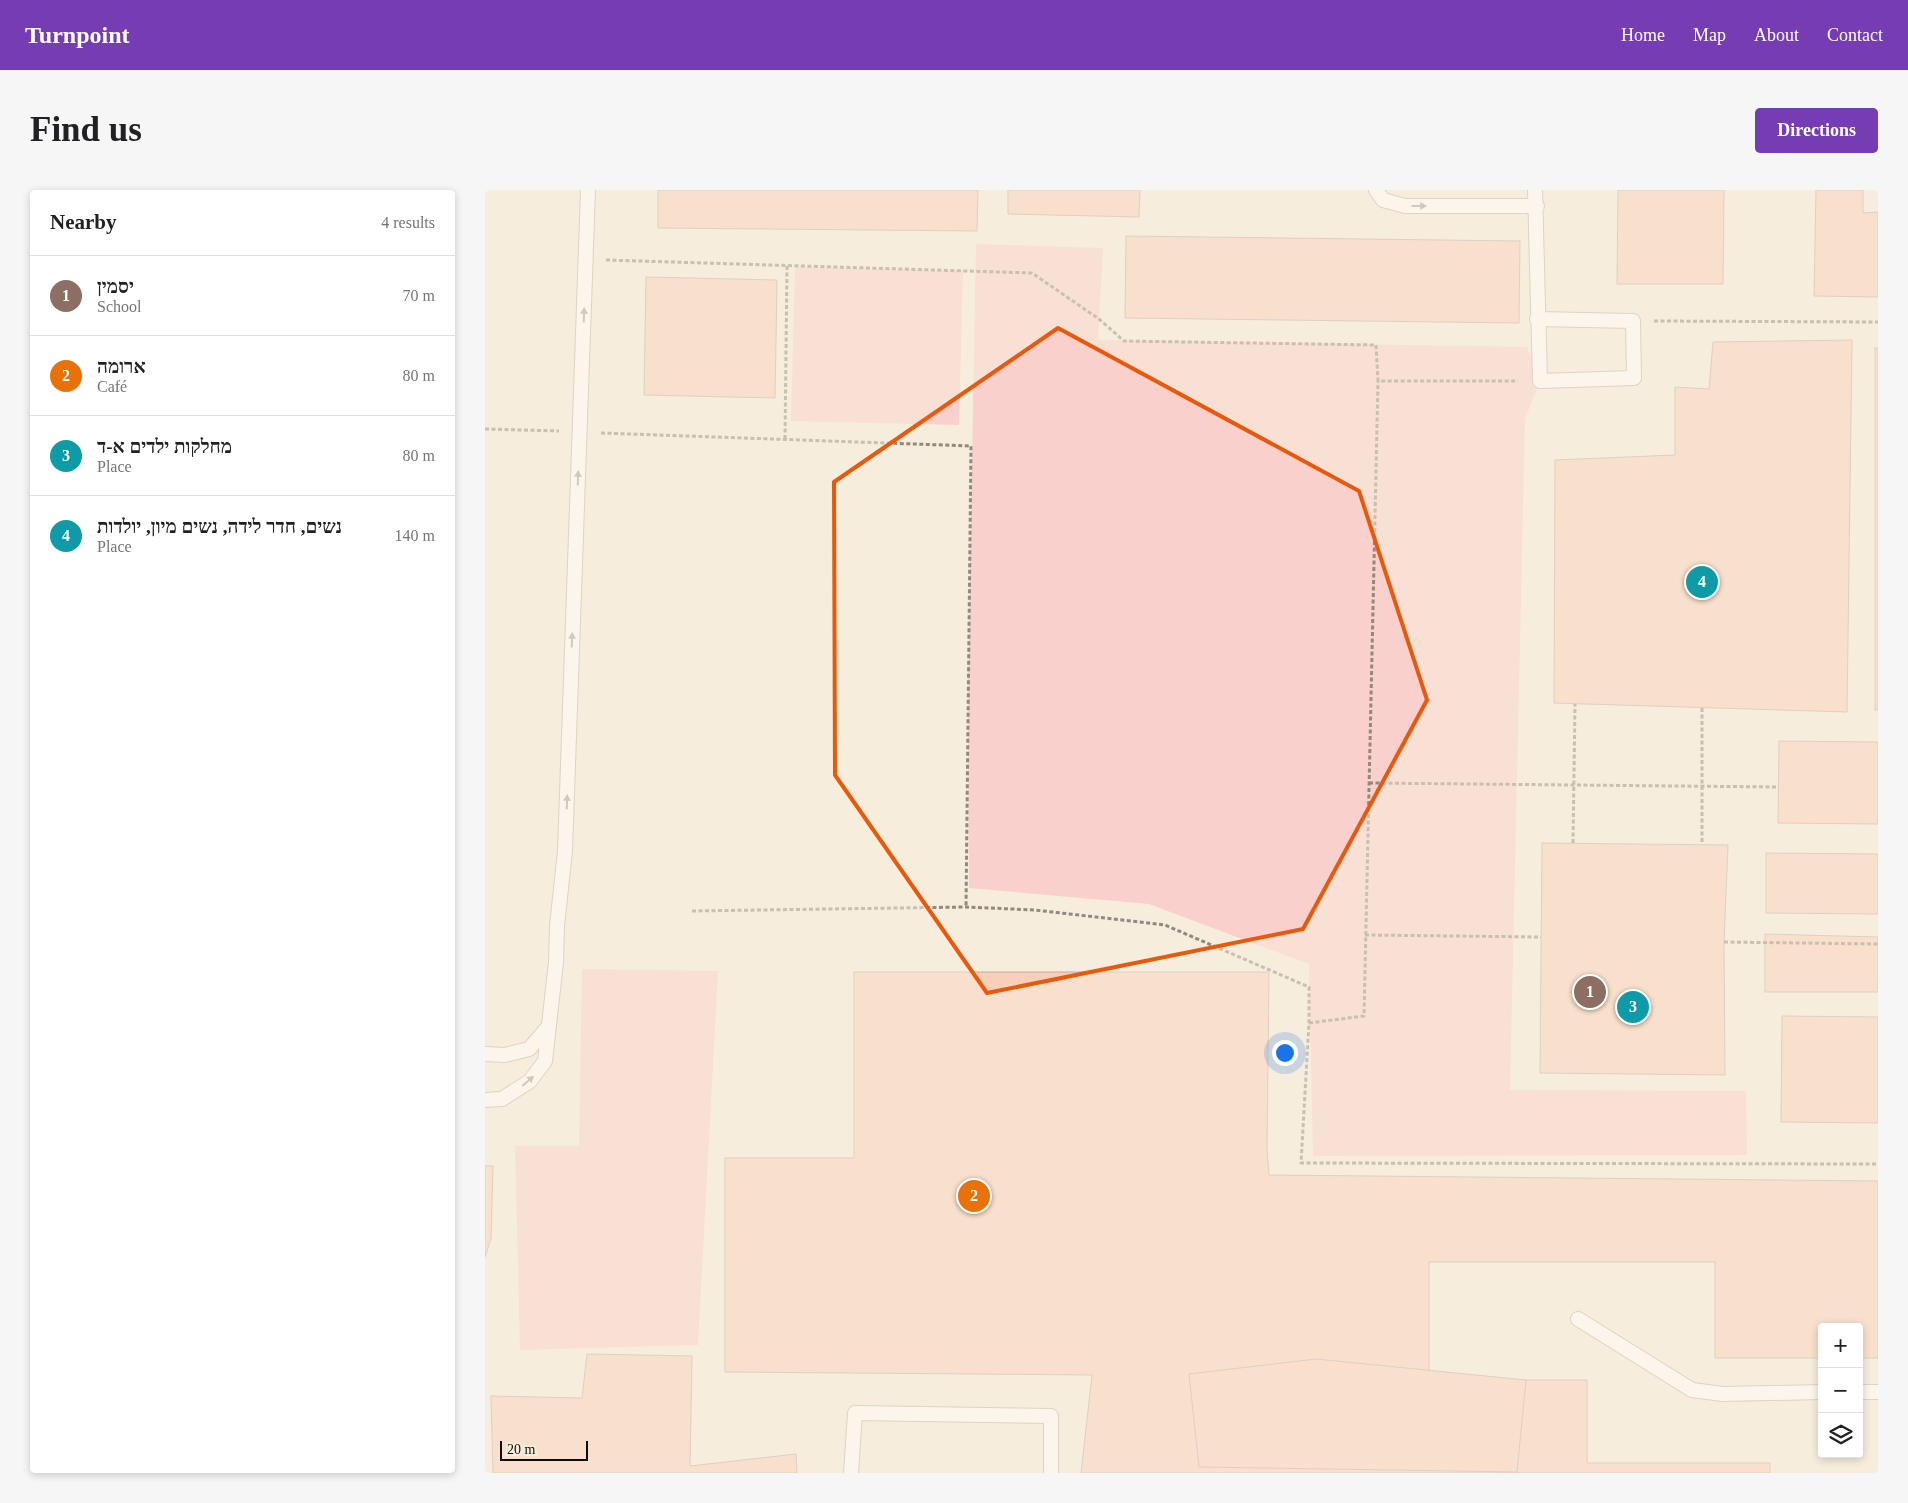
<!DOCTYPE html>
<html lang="en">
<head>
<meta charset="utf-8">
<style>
	:root { --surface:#fff; --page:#f6f6f6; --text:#202124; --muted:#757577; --line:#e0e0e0; --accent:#753cb3 }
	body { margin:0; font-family:"Times New Roman",Heebo,serif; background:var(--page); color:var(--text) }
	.controls { position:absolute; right:15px; bottom:15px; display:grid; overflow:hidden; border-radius:5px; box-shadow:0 2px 8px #0003 }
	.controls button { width:45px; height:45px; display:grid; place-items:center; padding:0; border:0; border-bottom:1px solid var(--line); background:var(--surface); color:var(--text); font:25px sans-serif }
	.scale { position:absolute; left:15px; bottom:12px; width:88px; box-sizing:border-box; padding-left:5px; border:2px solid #100d08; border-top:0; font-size:14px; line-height:18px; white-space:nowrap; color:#100d08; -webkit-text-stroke:4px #f7eddd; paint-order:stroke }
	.you { position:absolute; left:799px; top:862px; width:18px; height:18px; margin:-12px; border:4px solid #fff; border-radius:50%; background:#1a73e8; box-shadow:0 0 0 8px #1a73e833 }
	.badge { display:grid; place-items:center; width:32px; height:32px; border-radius:50%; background:var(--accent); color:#fff; font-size:16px; font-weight:700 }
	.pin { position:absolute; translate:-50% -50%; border:2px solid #fff; box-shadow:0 1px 5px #0006 }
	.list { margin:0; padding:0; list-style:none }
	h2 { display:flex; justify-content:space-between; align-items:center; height:65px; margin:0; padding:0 20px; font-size:21px }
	h2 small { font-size:16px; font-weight:400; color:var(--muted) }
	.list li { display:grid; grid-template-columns:32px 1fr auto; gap:15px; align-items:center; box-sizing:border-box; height:80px; padding:0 20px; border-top:1px solid var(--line) }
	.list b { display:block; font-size:19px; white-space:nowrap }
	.list p { margin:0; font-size:16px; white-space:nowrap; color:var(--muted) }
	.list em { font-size:16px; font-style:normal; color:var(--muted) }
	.icon { flex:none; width:28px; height:28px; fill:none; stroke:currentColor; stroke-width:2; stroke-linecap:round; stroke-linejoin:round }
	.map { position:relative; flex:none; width:1393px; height:1283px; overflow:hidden; border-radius:5px }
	header { display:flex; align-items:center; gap:30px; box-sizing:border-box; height:70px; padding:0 25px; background:var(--accent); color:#fff }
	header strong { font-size:24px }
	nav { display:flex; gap:28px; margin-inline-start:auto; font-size:18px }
	.intro { display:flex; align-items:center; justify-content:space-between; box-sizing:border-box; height:120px; padding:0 30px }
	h1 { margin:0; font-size:35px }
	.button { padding:12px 22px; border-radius:5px; background:var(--accent); color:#fff; font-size:18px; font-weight:700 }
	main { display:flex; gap:30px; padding:0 30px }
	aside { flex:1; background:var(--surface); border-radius:5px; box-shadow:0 2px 8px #0003 }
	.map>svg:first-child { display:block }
	.green { fill:#fad0cc }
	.building { fill:#f8d0b9; stroke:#beaca2 }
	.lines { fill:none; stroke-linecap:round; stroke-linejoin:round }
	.lane-casing { stroke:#bfb5a6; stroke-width:16 }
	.path { stroke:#90897e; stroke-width:3; stroke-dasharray:4 2.5; stroke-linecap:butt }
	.lane { stroke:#fff; stroke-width:14 }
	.oneway { fill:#9f9e9c }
	.marked { fill:none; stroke:#e8590c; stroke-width:4; stroke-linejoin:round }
</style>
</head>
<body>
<header>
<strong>Turnpoint</strong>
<nav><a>Home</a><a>Map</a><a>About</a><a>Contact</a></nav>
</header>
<div class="intro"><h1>Find us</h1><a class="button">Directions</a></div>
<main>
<aside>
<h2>Nearby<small>4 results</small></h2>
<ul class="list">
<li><span class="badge" style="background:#8d6e63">1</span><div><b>יסמין</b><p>School</p></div><em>70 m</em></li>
<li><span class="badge" style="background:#e8710a">2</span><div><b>ארומה</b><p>Café</p></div><em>80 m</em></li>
<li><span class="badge" style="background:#0f9aa8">3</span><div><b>מחלקות ילדים א-ד</b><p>Place</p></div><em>80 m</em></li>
<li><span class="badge" style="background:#0f9aa8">4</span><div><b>נשים, חדר לידה, נשים מיון, יולדות</b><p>Place</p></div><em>140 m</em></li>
</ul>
</aside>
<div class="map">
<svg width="1393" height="1283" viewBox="0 0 1393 1283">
	<rect width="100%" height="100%" fill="#f7eddd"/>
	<g class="green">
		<path d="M491,54L618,58L613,150L1042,157L1055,191L1040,229L1025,900L1261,901L1262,965L828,966L824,774L664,714L484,698L483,489Z"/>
		<path d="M310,77L478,81L474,235L306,231Z"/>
		<path d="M97,779L233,781L213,1155L35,1160L30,956H94Z"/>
	</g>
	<g class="building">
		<path d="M173,0H493L492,41L173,38Z"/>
		<path d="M523,0H655L654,27L523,24Z"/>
		<path d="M1133,0H1239L1238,94H1132Z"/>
		<path d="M1331,0H1378V23L1393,22V107L1329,106Z"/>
		<path d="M641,46L1035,51L1034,133L640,128Z"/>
		<path d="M161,87L292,90L290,208L159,205Z"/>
		<path d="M1367,150L1362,522L1069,513L1070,270L1190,265V197L1224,199L1228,152Z"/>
		<rect x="1390" y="158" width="3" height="362"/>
		<path d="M1294,551L1393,552V634L1293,633Z"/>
		<path d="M1057,653L1243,655L1239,752L1240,885L1055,883Z"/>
		<path d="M1281,663L1393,664V724L1281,723Z"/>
		<path d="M1280,744L1393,747V802H1280Z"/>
		<path d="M369,782H784L782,959L784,985L1393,991V1168H1374V1137H1337V1168H1230V1072H944V1190H1102V1273H1285V1283H596L607,1185L240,1182V968H369Z"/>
		<path d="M1297,826L1393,827V933L1296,932Z"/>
		<path d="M0,976H8L6,1049L0,1067Z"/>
		<path d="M102,1164L207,1166L205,1276L311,1264L312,1283H8L6,1206L97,1208Z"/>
		<path d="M831,1169L1041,1190L1032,1282L714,1277L704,1184Z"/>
	</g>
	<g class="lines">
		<g class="lane-casing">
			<g id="lane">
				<path d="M891,0L898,10L920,16H1052"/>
				<path d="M1050,0L1055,191L1149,188L1148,131L1052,129"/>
				<path d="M0,864L20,865L44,859L64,836"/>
				<path d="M0,910L17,909L45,891L60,871L71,772L72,736L80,661L103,0"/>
				<path d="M1093,1129L1207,1200L1238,1204L1337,1202"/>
				<path d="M1374,1202H1393"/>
				<path d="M366,1283L370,1223L566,1226V1283"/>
			</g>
		</g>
		<g class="path">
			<path d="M121,70L547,83L614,129L639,151L891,155L893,191H1033"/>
			<path d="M1169,131L1393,132"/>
			<path d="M0,239L74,241"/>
			<path d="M116,243L486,256L481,717"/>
			<path d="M300,249L302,76"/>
			<path d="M1217,518V654"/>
			<path d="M884,593L1294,597"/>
			<path d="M1088,653L1090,514"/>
			<path d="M207,721L481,717L550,720L680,735L824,797V833L816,973L1393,974"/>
			<path d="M880,745L1056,747"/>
			<path d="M1239,752L1393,754"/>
			<path d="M824,833L879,826L893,191"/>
		</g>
		<use href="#lane" class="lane"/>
	</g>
	<defs><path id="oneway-solid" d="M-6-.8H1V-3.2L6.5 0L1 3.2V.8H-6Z" transform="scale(1.25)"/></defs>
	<g class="oneway">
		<use href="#oneway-solid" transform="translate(934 16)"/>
		<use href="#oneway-solid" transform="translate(99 125) rotate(-88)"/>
		<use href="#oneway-solid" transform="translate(93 288) rotate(-88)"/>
		<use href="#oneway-solid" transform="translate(87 450) rotate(-88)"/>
		<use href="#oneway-solid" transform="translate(82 612) rotate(-88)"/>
		<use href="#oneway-solid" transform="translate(43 891) rotate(-41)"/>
	</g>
	<path d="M0 0H1393V1283H0ZM573,138L874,301L942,510L818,739L502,803L350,585L349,292Z" fill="#f7eddd" fill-opacity=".55" fill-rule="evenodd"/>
	<path class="marked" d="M573,138L874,301L942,510L818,739L502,803L350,585L349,292Z"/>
</svg>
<div class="controls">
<button>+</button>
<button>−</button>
<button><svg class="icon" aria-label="layers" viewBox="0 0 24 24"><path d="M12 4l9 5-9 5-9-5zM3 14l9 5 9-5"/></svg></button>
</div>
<div class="scale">20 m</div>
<div class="you"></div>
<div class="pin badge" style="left:1105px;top:802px;background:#8d6e63">1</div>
<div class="pin badge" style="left:489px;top:1006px;background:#e8710a">2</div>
<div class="pin badge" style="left:1148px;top:817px;background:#0f9aa8">3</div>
<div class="pin badge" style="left:1217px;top:392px;background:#0f9aa8">4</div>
</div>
</main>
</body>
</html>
